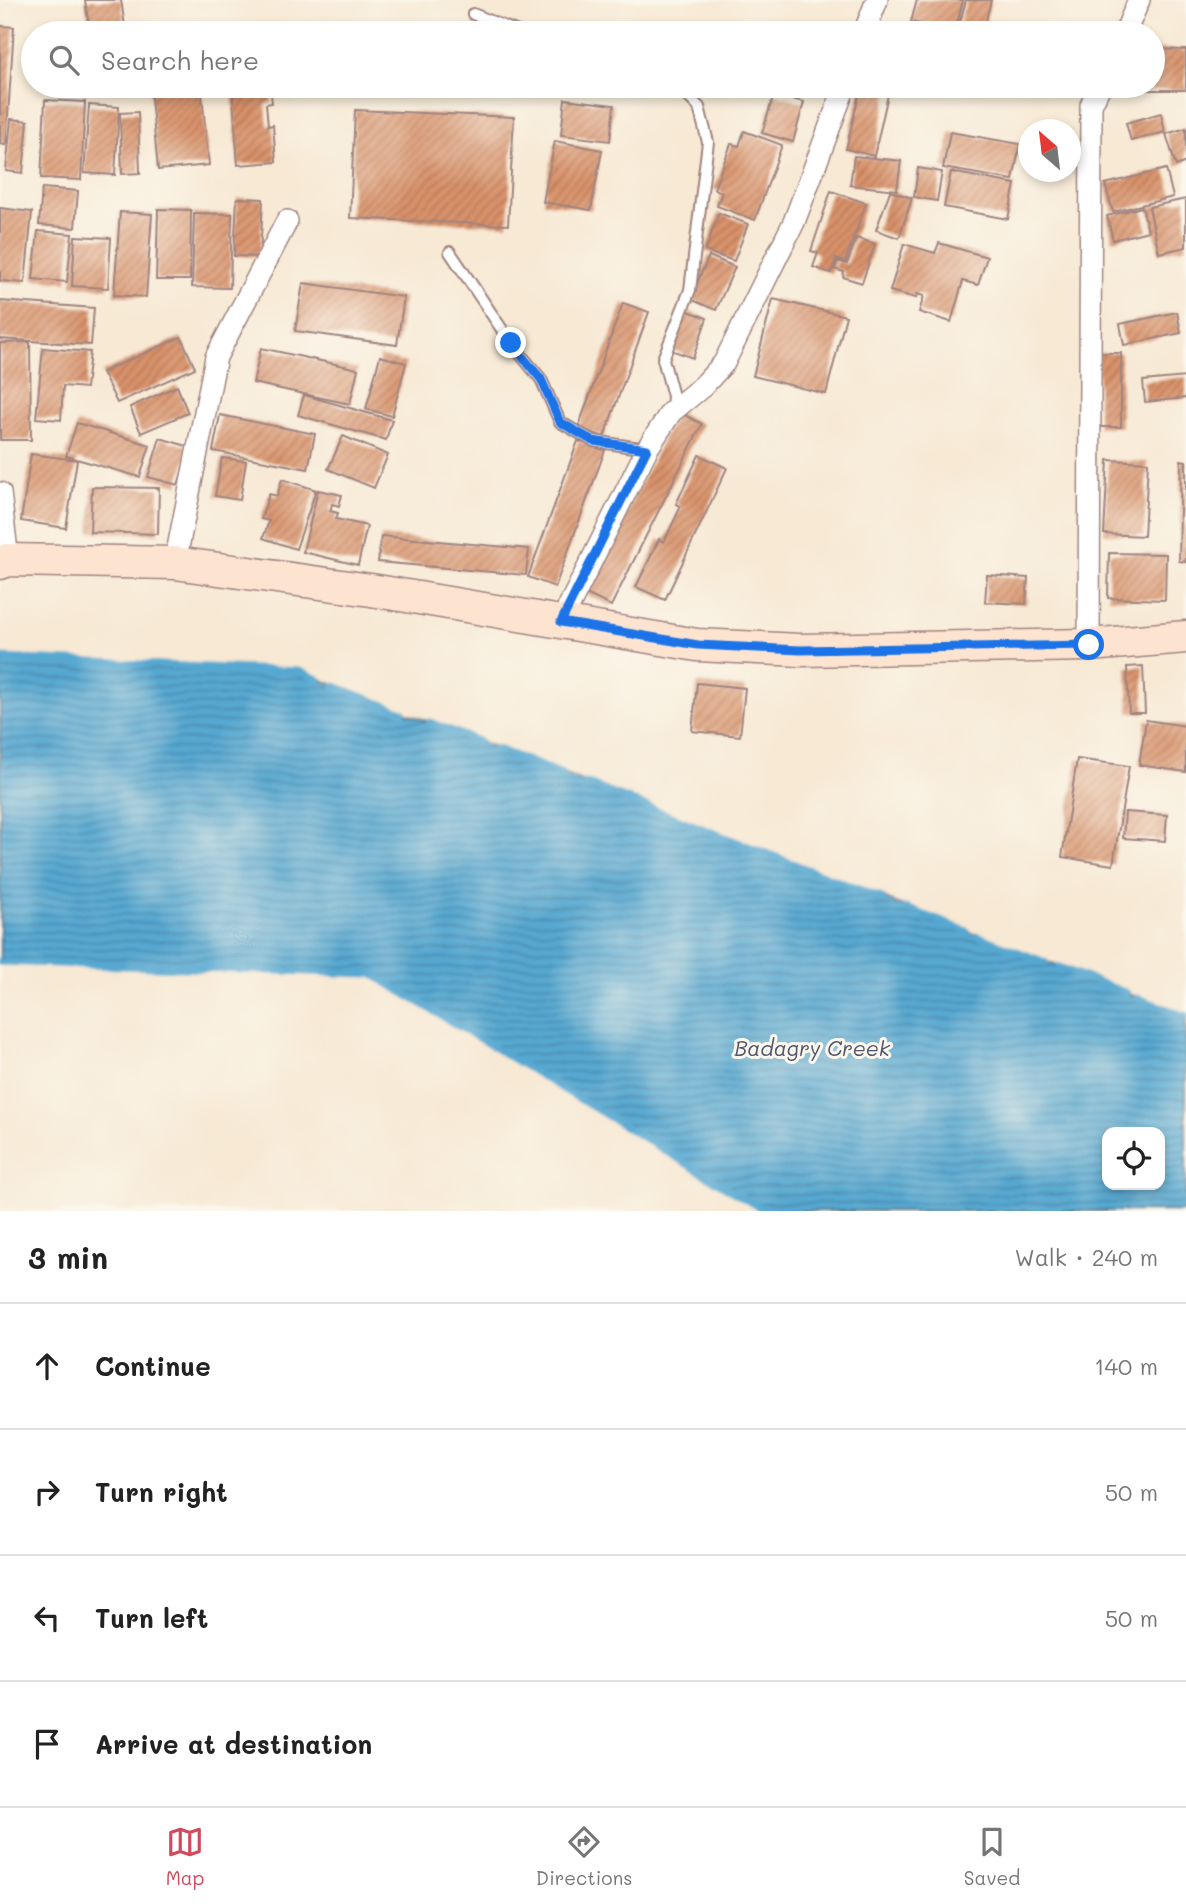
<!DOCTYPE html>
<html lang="en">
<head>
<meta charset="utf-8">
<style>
	:root { --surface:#fff; --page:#f6f6f6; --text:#222; --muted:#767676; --line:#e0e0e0; --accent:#d1495b }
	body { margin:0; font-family:Mali,sans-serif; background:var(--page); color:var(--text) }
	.controls { position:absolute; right:21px; bottom:21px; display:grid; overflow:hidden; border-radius:14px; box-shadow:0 4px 10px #0003 }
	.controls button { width:63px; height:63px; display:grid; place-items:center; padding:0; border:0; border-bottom:2px solid var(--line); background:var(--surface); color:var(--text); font:35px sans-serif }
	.compass { position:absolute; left:1018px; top:119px; width:63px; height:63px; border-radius:50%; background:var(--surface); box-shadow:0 4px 10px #0003; rotate:332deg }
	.stop { position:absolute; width:21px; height:21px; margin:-16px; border:5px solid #1a73e8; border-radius:50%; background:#fff }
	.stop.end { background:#1a73e8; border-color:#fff; box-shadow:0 2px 7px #0008 }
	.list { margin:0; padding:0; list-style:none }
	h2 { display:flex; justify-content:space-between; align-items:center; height:91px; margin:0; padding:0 28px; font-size:30px }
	h2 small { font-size:23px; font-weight:400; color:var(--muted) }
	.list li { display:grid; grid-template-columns:46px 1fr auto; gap:21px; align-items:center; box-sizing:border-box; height:126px; padding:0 28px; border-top:2px solid var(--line) }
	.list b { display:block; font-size:26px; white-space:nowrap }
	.list em { font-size:23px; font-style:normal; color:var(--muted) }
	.icon { flex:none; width:38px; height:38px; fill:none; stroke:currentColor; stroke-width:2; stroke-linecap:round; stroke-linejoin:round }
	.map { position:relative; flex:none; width:1186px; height:1211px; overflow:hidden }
	.search { position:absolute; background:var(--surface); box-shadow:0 4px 10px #0003; left:21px; right:21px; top:21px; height:77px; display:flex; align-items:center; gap:18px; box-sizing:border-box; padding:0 24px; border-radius:38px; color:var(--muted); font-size:26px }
	.sheet { height:595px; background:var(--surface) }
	nav { display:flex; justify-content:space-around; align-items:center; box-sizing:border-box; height:98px; border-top:2px solid var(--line); background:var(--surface); font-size:19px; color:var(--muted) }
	nav a { display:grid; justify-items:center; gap:4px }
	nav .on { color:var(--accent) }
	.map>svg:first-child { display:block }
	.water { fill:url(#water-rules); stroke:#50647e; stroke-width:2; fill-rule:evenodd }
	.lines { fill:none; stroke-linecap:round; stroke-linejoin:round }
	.stream { stroke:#56a8d1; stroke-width:7 }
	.building { fill:url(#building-hatch) }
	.lane-casing { stroke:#a08480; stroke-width:14 }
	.street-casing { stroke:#a08480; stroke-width:24 }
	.secondary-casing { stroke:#a08480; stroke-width:35 }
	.lane { stroke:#fff; stroke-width:10 }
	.street { stroke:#fff; stroke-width:21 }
	.secondary { stroke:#fde4d1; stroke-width:32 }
	.route { stroke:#1a73e8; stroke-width:9 }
	.labels { text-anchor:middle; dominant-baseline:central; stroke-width:6; stroke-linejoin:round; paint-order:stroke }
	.water-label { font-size:21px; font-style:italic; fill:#4f566d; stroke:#fbf7ec }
</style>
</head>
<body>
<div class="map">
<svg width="1186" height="1211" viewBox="0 0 1186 1211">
	<defs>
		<pattern id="water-rules" width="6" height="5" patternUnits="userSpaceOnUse" patternTransform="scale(1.75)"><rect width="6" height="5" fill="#56a8d1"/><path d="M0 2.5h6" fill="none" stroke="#4988aa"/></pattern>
		<pattern id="building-hatch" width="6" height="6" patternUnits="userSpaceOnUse" patternTransform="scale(1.75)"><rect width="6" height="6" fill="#d9926a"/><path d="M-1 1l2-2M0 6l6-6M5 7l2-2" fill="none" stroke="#b27757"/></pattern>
	</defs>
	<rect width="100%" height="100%" fill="#fbf7ec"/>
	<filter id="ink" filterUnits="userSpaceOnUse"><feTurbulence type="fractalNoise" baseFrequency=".0143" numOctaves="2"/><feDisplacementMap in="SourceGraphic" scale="14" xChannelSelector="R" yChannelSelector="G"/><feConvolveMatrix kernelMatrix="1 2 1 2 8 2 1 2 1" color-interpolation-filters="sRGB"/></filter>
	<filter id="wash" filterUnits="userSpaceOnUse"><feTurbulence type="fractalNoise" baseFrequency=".00686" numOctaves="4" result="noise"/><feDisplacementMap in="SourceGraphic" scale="28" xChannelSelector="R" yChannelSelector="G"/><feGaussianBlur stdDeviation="1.57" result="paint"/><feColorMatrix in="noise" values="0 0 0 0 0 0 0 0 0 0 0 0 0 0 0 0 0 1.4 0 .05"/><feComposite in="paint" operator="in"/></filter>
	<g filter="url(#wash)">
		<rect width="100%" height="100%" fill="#f7e9d4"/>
		<path class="water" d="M0,658L299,671L1186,1016V1211H765L372,974L0,962ZM1107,1132H1160V1185H1107Z"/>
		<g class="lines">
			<g class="stream">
				<path d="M0,658L299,671L318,679"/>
				<path d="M335,686L403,712"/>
				<path d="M430,722L478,741"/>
				<path d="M495,748L562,774"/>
				<path d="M586,783L882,898"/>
				<path d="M906,908L967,931"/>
				<path d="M978,936L1045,962"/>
				<path d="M0,962L372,974L765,1211"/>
				<path d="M1059,967L1127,993"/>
				<path d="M1138,998L1186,1016"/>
			</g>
		</g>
		<g id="blocks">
			<g class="building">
				<path d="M85,0H121L126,33H90Z"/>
				<path d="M917,0H963L955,32L911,22Z"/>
				<path d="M966,0H991L983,33H957Z"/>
				<path d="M0,26L14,27L6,145L0,144Z"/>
				<path d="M49,26L83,27L82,33H49Z"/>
				<path d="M1153,49L1186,50V90H1141V86H1153Z"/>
				<path d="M150,86H201L209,165L158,170Z"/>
				<path d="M232,86H270L272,103L266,104L268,126L273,125L276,162L238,165Z"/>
				<path d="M861,86H890L874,156L846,149Z"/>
				<path d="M774,94L804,102L793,142L762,133Z"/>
				<path d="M565,99L614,105L610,141L561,135Z"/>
				<path d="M45,100L85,102L81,180L41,178Z"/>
				<path d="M89,105L119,107L115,175L84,173Z"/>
				<path d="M355,110L514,117L508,225L350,218Z"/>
				<path d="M138,112L140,173L122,174L120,113Z"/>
				<path d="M1161,113L1165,132L1131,141L1126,123Z"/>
				<path d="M11,119L28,121L23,173L6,171Z"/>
				<path d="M1186,128V162L1176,166L1166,134Z"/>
				<path d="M744,131L782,145L755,220L717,206L722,192L714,189L731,144L739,146Z"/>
				<path d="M950,132L1020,144L1013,180L943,168Z"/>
				<path d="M555,141L602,150L591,210L543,202Z"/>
				<path d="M854,156L901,161L897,190L850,185Z"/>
				<path d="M918,168L942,172L937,201L914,197Z"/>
				<path d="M1166,169L1173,197L1113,212L1105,184Z"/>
				<path d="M951,172L1015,184L1008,219L944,207Z"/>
				<path d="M42,188L78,191L75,228L39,225Z"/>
				<path d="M831,191L866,203L845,262L836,259L831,273L813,267L818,253L811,251Z"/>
				<path d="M890,191L912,198L899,238L876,230Z"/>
				<path d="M237,198L263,199L260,257L234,256Z"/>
				<path d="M1186,199V247L1159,253L1149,207Z"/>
				<path d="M1142,207L1148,231L1113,240L1107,216Z"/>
				<path d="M0,208L32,212L25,283L0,281Z"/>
				<path d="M158,209L191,210L190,280H156Z"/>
				<path d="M120,212L152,214L146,297L114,295Z"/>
				<path d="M194,213L232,214L230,288L192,287Z"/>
				<path d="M719,213L748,224L734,261L705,251Z"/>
				<path d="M38,231L72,234L67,282L33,279Z"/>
				<path d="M75,236L111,238L108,288L72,286Z"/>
				<path d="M856,238L875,244L862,283L843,277L844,272L834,269L837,261L847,264Z"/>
				<path d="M939,243L987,257L978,285L963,281L951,322L919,312L924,296L917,294L916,298L890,291L904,244L935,253Z"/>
				<path d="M709,256L735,267L716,310L690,299Z"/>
				<path d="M303,283L404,297L397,345L295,331Z"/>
				<path d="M773,299L846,316L826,394L753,376Z"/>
				<path d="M0,301L94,308L91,345L0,339Z"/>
				<path d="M623,303L649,312L604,437L578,428Z"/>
				<path d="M686,310L707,318L693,358L671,350Z"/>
				<path d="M1177,312L1181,333L1124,345L1120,324Z"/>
				<path d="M181,337L195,368L117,403L102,372Z"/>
				<path d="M30,342L31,440H0V343Z"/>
				<path d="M43,348L90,352L86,388L63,386L61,420L36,418Z"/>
				<path d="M261,348L358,369L350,404L253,383Z"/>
				<rect x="1098" y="353" width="23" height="74"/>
				<path d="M380,356L406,363L392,416L366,409Z"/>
				<path d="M1186,377V398L1145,402L1143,381Z"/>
				<path d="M177,386L188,413L141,433L130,407Z"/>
				<path d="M304,395L392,420L386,440L298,415Z"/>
				<path d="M677,411L702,424L611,606L586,594Z"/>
				<path d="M220,415L315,434L308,469L213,451Z"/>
				<path d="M77,423L150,445L140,477L66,456Z"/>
				<path d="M343,436L388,455L374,488L328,469Z"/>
				<path d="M160,438L190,447L178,485L148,477Z"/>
				<path d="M578,441L605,450L555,587L528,577Z"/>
				<path d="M31,454L77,460L66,528L21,521Z"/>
				<path d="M699,455L727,468L665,600L636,587L659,539L664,542L681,506L676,504Z"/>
				<path d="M222,458L246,461L240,500L215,496Z"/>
				<path d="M1108,460L1148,462L1144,536L1104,534Z"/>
				<path d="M1181,460L1186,461V562L1179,561Z"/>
				<path d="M282,479L316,490L296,549L263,538L269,521L261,519L269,494L277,496Z"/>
				<path d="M92,487L159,488L158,534L90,532Z"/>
				<path d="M318,490L342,495L339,506L332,504L330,511L338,513L336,519L367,526L358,565L303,552Z"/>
				<path d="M381,536L529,549L526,575L378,562Z"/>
				<path d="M1109,553L1166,554L1165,600L1108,598Z"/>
				<path d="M987,575L1028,578L1026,604L985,602Z"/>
				<path d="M1143,666L1145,713H1129L1127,667Z"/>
				<path d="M697,683L745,688L740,736L692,731Z"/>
				<path d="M1146,720L1186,726V772L1139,765Z"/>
				<path d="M1077,759L1129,766L1113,865L1062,857Z"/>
				<path d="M1125,812L1167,815L1165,841L1123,838Z"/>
			</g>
		</g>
	</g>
	<g filter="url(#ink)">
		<use href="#blocks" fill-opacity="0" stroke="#a08480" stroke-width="2"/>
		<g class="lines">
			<g class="lane-casing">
				<g id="lane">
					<path d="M473,14L520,33"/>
					<path d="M450,252L511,343L541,379L560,422L593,441L647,449"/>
					<path d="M672,409L673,396L663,359L690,290L708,142L699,107L677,86"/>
				</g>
			</g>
			<g class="street-casing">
				<g id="street">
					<path d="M864,33L877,0"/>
					<path d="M1125,33L1139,0"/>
					<path d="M0,493L8,560"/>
					<path d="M175,563L216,357L287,221"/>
					<path d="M561,622L647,449L671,412L703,386L724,363L794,222L845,86"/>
					<path d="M1089,645L1091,105L1100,86"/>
				</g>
			</g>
			<g class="secondary-casing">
				<path id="secondary" d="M0,563L8,560L175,563L371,590L697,645L800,650L1089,645L1186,637"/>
			</g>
			<use href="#lane" class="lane"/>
			<use href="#street" class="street"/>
			<use href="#secondary" class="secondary"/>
		</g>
	</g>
	<g class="lines" filter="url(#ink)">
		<path class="route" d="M511,343L541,379L560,422L593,441L647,449L561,622L698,645L800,650L1089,645"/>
	</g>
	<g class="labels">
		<g class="water-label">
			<text x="812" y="1047">Badagry Creek</text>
		</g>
	</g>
</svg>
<div class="controls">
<button><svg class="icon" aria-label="locate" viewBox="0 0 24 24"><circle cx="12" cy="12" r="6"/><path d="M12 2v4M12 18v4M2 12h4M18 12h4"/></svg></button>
</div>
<svg class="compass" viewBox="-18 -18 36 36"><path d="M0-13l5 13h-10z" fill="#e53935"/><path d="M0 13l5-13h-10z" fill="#767676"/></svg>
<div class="stop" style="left:1089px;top:645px"></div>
<div class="stop end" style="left:511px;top:343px"></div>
<div class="search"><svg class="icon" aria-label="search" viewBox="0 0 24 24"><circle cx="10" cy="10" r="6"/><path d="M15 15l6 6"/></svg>Search here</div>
</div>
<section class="sheet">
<h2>3 min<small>Walk · 240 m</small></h2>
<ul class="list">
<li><svg class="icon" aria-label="ahead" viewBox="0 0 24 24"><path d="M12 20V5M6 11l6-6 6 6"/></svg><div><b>Continue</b></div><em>140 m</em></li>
<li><svg class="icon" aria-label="right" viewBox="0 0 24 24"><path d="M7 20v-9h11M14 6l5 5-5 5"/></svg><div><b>Turn right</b></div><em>50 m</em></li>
<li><svg class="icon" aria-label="left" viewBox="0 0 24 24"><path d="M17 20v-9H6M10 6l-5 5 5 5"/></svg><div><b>Turn left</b></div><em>50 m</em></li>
<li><svg class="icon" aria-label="arrive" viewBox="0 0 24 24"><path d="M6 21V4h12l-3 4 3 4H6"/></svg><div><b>Arrive at destination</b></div></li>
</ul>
</section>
<nav>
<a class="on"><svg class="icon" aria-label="map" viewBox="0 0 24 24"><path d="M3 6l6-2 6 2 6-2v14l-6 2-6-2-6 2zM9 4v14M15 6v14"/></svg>Map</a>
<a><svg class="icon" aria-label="directions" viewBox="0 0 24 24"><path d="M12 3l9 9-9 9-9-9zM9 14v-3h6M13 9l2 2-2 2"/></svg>Directions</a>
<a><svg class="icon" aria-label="saved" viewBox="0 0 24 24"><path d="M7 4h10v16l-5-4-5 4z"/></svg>Saved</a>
</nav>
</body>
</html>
